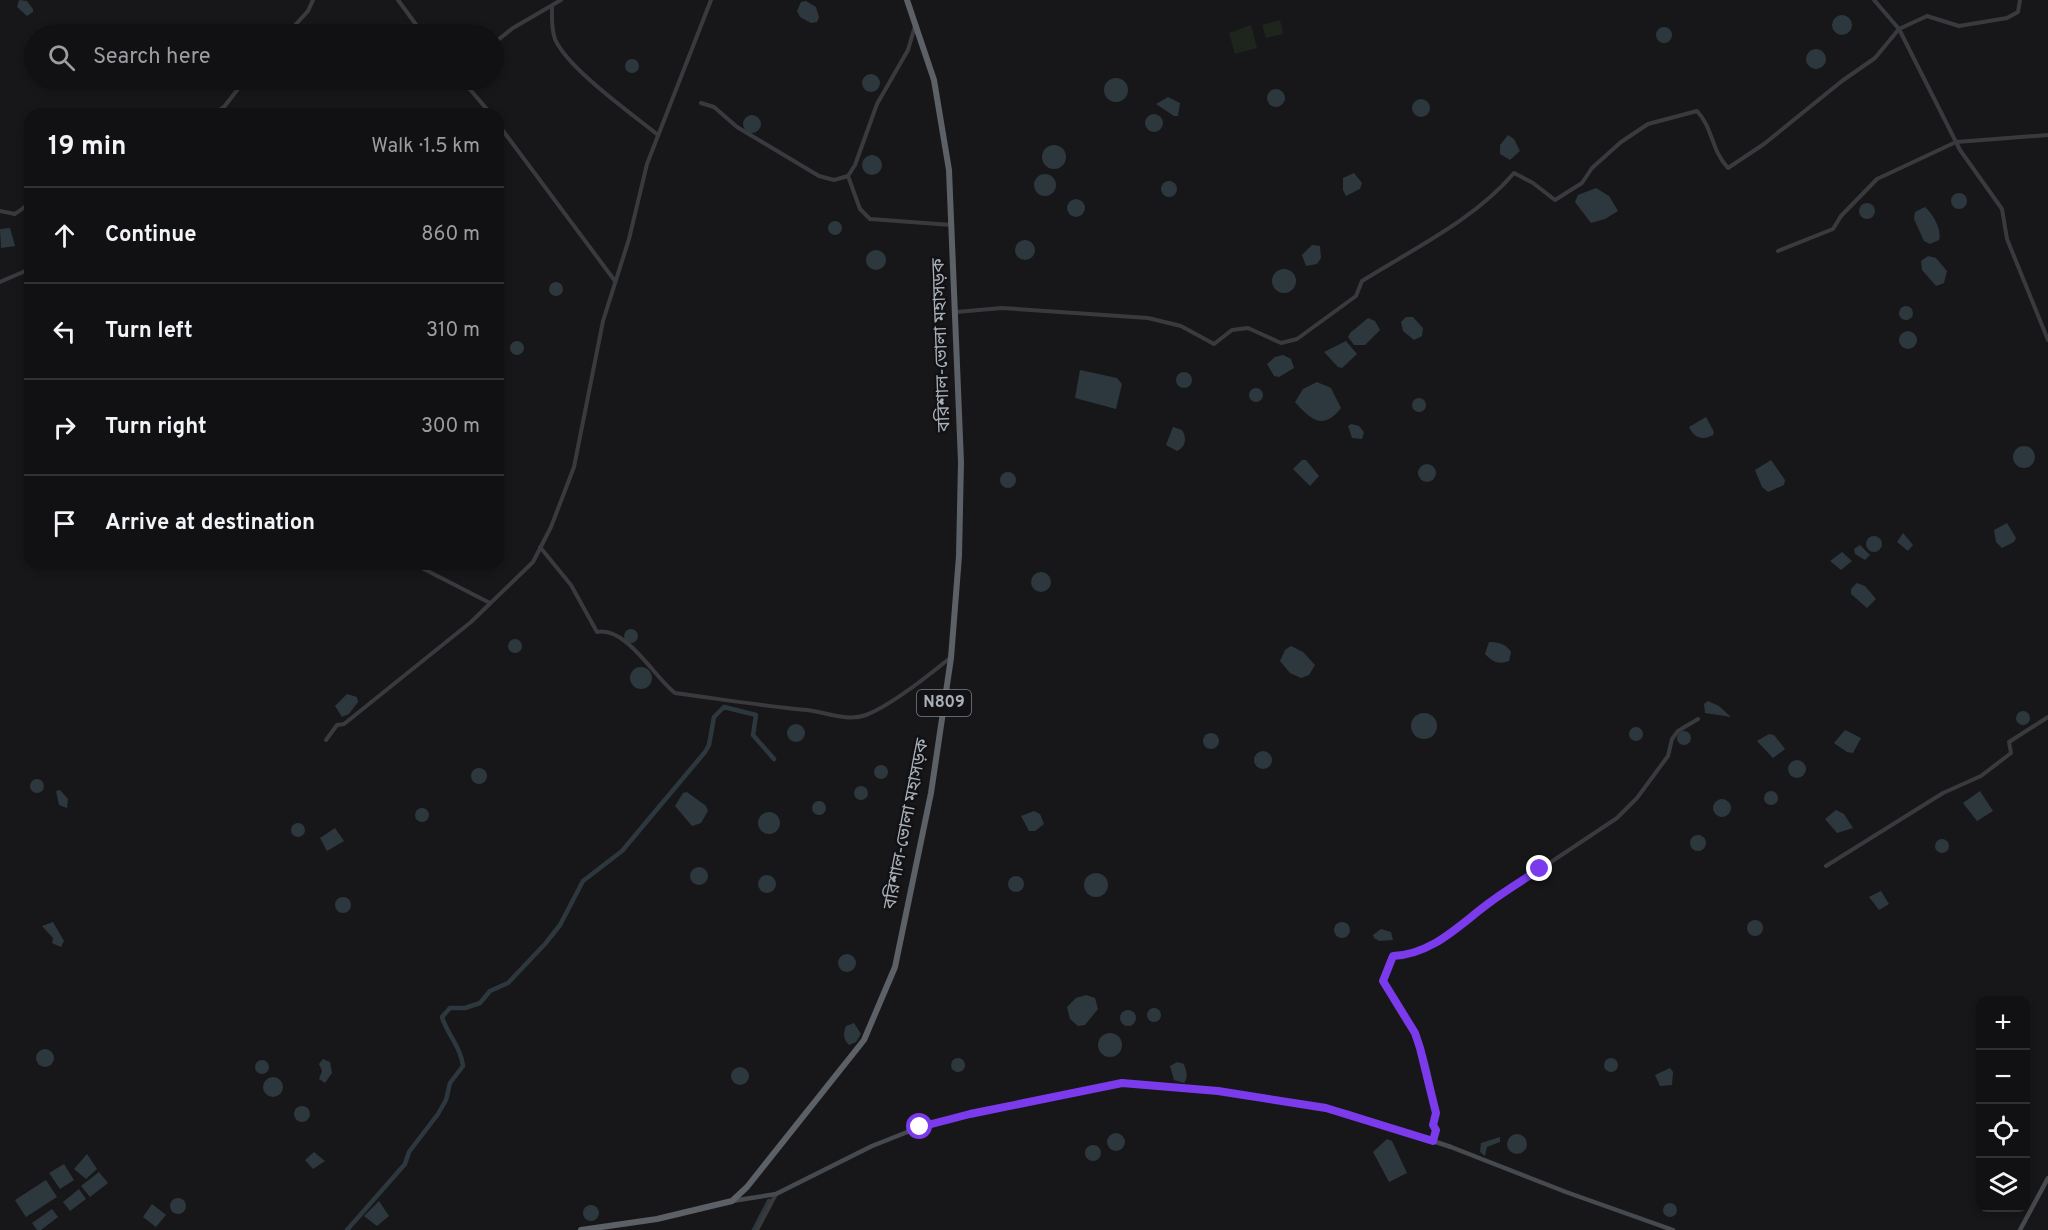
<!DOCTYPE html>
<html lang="en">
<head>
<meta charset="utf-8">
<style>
	:root { --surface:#111113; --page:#1a1a1c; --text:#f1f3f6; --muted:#9c9da0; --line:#303133 }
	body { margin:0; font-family:Overpass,"Noto Sans Bengali",sans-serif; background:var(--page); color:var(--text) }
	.controls { position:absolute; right:18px; bottom:18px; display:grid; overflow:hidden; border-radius:12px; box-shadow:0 3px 9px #0003 }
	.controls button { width:54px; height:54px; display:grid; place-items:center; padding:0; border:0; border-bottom:2px solid var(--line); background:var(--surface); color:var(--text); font:30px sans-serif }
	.stop { position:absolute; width:18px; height:18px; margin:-14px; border:4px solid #7c3aed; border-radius:50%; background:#fff }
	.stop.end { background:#7c3aed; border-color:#fff; box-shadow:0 2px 6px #0008 }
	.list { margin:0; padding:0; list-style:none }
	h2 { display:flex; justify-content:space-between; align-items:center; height:78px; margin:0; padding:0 24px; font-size:26px }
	h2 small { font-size:20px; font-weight:400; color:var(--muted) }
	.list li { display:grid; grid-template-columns:39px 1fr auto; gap:18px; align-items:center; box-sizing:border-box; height:96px; padding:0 24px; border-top:2px solid var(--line) }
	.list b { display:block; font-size:22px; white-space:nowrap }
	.list em { font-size:20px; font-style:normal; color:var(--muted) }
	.icon { flex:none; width:33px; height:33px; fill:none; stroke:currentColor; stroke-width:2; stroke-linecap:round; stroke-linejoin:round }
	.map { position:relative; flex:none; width:2048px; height:1230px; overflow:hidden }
	.search { position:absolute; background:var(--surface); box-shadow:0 3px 9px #0003; left:24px; top:24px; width:480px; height:66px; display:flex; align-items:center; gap:15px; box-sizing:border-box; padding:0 21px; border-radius:33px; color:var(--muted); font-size:22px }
	.panel { position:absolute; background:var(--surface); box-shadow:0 3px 9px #0003; left:24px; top:108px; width:480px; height:462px; border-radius:18px }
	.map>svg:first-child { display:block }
	.green { fill:#1d251d }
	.water { fill:#2d383e }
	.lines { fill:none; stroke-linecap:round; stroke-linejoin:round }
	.canal { stroke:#2d383e; stroke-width:4.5 }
	.minor { stroke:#383a3e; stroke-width:4 }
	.secondary { stroke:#46494e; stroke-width:4.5 }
	.trunk { stroke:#5c6067; stroke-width:6 }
	.route { stroke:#7c3aed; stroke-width:8 }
	.labels { text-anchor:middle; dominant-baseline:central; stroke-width:5; stroke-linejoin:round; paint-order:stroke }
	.shield { fill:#121214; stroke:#7c8188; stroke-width:1.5 }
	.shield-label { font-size:16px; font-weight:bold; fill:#a9b0ba }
	.street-label { font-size:18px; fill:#a9b0ba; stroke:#121214 }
</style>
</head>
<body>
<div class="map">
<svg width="2048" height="1230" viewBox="0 0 2048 1230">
	<rect width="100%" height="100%" fill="#171719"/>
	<g class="green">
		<path d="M1280,20L1283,34L1266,38L1262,25Z"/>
		<path d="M1251,25L1257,48L1235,54L1229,33Z"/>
	</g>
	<g class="water">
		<path d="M19,0L27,1L33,9V12L27,16L17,7Z"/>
		<path d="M806,1L816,7L819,17L817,22L811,23L800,17L797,11L801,2Z"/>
		<circle cx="1842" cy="25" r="10"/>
		<circle cx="1664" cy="35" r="8"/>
		<circle cx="1816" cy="59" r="10"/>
		<circle cx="632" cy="66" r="7"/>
		<circle cx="871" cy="83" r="9"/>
		<circle cx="1116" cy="90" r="12"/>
		<circle cx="1276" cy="98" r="9"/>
		<path d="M1168,97L1180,103L1178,116H1174L1156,104Z"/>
		<circle cx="1421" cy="108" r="9"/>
		<circle cx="1154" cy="123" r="9"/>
		<circle cx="752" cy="124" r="9"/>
		<path d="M1508,135L1514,139L1520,151L1510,160L1500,154V145Z"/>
		<circle cx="1054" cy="157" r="12"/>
		<circle cx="872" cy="165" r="10"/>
		<path d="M1354,173L1362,183L1360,189L1346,196L1343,190V178Z"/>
		<circle cx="1045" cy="185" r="11"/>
		<circle cx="1169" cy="189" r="8"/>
		<path d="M1596,188L1609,196L1618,211L1605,219L1591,223L1575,202L1578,195Z"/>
		<circle cx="1959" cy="201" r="8"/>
		<circle cx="1076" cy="208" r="9"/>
		<circle cx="1867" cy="211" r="8"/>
		<path d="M1925,207C1933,214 1942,230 1939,240L1930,244L1924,241L1914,219L1915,212Z"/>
		<circle cx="835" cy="228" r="7"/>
		<path d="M10,228L15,246L1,248L0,229Z"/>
		<circle cx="1025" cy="250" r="10"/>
		<path d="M1312,245L1320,246L1321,258L1317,264L1306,266L1302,255Z"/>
		<circle cx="876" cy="260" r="10"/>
		<path d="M1928,256L1936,258L1947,271L1944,283L1936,286L1922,270L1921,261Z"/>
		<circle cx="1284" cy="281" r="12"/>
		<circle cx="556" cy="289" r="7"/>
		<circle cx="1906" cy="313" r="7"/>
		<path d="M1406,317H1413L1423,328L1422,336L1414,340L1403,331L1401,322Z"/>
		<path d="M1368,318L1375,321L1380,330L1365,345H1354L1348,337L1350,333Z"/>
		<circle cx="1908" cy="340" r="9"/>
		<circle cx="517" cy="348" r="7"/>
		<path d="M1346,341L1357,354L1342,368L1338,367L1324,352Z"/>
		<path d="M1283,355L1291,359L1294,368L1279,377L1274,376L1267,364L1275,357Z"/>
		<path d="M1080,370L1117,378L1122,384L1116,409L1075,398Z"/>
		<circle cx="1184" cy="380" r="8"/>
		<path d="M1317,382L1331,388L1341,408C1323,431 1311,420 1295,402L1303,389Z"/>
		<circle cx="1256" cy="395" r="7"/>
		<circle cx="1419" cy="405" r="7"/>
		<path d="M1706,417L1714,432L1713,435C1703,441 1694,438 1689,427Z"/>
		<path d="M1351,424L1359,426L1364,432L1362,439L1352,438L1348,426Z"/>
		<path d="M1173,427L1182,430C1187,438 1186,447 1177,451L1166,445Z"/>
		<circle cx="2024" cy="457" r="11"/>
		<path d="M1302,460H1306L1319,476L1310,486L1293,469Z"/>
		<path d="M1771,460L1785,480L1784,485L1768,492L1762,487L1755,470Z"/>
		<circle cx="1427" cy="473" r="9"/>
		<circle cx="1008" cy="480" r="8"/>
		<path d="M2007,523L2016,538L2014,542L2002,548L1996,542L1994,530Z"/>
		<path d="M1903,533L1913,545L1908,551L1897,542Z"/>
		<circle cx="1874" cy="544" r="8"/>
		<path d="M1860,545L1870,555L1865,560L1855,554L1854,549Z"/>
		<path d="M1842,552L1852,561L1841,570L1830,561Z"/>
		<circle cx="1041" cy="582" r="10"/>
		<path d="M1857,583L1865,586L1876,599L1867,608L1851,594V589Z"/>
		<circle cx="631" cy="636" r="7"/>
		<circle cx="515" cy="646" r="7"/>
		<path d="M1489,642C1498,642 1506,644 1511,652L1509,661C1498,665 1493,662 1485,654Z"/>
		<path d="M1291,646L1303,652L1315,665L1309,675L1301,678L1290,673L1280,661L1285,650Z"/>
		<circle cx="641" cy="678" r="11"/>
		<path d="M347,694L357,697L358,702L349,714L342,717L335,706Z"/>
		<path d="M1708,701L1719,706L1731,717L1705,713L1704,704Z"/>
		<circle cx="2023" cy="718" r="7"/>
		<circle cx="1424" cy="726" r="13"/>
		<circle cx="796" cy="733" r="9"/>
		<circle cx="1636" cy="734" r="7"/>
		<path d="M1845,730L1861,738L1853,753L1847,752L1834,743Z"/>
		<circle cx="1684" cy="738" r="7"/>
		<circle cx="1211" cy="741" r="8"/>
		<path d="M1769,734L1774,735L1785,749L1773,758L1757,741Z"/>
		<circle cx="1263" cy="760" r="9"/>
		<circle cx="1797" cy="769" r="9"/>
		<circle cx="881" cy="772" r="7"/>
		<circle cx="479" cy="776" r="8"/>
		<circle cx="37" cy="786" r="7"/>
		<circle cx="861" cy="793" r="7"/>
		<path d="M60,790L68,799L67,808L59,805L56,791Z"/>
		<circle cx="1771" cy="798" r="7"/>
		<path d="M1980,791L1993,811L1977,821L1963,803Z"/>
		<path d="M687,792L706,806L708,811L701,823L692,826L675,806L683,793Z"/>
		<circle cx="1722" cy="808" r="9"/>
		<circle cx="819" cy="808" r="7"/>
		<circle cx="422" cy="815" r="7"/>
		<path d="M1836,810L1844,814L1853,828L1837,833L1825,819Z"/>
		<path d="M1034,811L1040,814L1044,824L1035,831H1029L1021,816Z"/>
		<circle cx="769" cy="823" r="11"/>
		<circle cx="298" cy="830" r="7"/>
		<path d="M335,828L344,841L327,851L320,838Z"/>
		<circle cx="1698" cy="843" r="8"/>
		<circle cx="1942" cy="846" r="7"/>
		<circle cx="699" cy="876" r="9"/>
		<circle cx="1096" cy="885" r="12"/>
		<circle cx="767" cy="884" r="9"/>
		<circle cx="1016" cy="884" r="8"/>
		<path d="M1881,891L1889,904L1879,910L1869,897Z"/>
		<circle cx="343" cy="905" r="8"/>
		<circle cx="1755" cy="928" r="8"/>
		<circle cx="1342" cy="930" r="8"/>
		<path d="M53,922L64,941L61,947L52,943L53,938L42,926Z"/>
		<path d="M1381,929L1391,932L1393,940L1379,941L1374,938L1373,935Z"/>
		<circle cx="847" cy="963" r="9"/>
		<path d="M1086,995L1095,998L1098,1009L1085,1025L1078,1026L1070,1019L1067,1007L1076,998Z"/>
		<circle cx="1154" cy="1015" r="7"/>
		<circle cx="1128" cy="1018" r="8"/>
		<path d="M854,1023L861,1034L856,1042L849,1045C843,1039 843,1034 846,1026Z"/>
		<circle cx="1110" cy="1045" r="12"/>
		<circle cx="45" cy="1058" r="9"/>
		<circle cx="958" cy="1065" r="7"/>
		<circle cx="1611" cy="1065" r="7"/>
		<path d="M323,1059L330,1062L332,1073L325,1083L319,1079L322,1071L319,1064Z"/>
		<circle cx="262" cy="1067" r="7"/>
		<path d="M1177,1062L1184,1064C1186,1071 1189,1077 1184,1083L1174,1080L1170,1066Z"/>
		<circle cx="740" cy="1076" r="9"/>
		<path d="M1670,1068L1673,1072L1672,1085L1660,1086L1655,1075Z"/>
		<circle cx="273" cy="1087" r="10"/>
		<circle cx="302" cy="1114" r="8"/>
		<circle cx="1116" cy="1142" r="9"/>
		<circle cx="1517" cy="1144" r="10"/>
		<path d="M1500,1137V1142L1487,1147L1485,1156L1480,1152L1481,1143Z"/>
		<path d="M1387,1139L1392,1141L1407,1173L1389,1182L1373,1152Z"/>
		<circle cx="1093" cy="1153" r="8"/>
		<path d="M314,1152L325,1161L313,1169L305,1160Z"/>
		<path d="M87,1154L97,1169L86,1179L74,1169Z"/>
		<path d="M64,1164L74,1180L60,1189L49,1173Z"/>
		<path d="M99,1172L108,1183L90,1197L81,1186Z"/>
		<path d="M46,1180L57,1197L26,1217L15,1200Z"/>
		<path d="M79,1189L86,1199L70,1211L63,1202Z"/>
		<circle cx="178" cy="1206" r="8"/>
		<path d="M379,1201L389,1216L377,1226L364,1216Z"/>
		<circle cx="1670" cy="1210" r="7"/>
		<path d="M152,1204L166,1215L156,1227L143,1217Z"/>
		<circle cx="591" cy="1213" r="8"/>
		<path d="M52,1209L58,1217L41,1230H37L32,1223Z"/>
	</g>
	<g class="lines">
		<g class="canal">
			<path d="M347,1230L405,1164L409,1152L438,1114L446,1100L450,1083L463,1066C461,1047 447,1034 442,1017L450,1008H465L480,1003L490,991L508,983L545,944L560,925L583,881L622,851L705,752L709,745L714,717L724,707L756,715L753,735L774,759"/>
			<path d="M754,1230L769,1201"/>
		</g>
		<g class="minor">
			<path d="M398,0L423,34"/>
			<path d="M1874,0L1899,29L1960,150L2002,209L2007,239L2048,340"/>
			<path d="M552,6C552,17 551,28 555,39C567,68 632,114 658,135"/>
			<path d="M287,34L308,11L313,0"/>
			<path d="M494,43L513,28L561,0"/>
			<path d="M462,80L491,114"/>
			<path d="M701,103L714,107L737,127L819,176L834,180L848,176L855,165L877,104L908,50L915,26"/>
			<path d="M213,114L224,107L245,80"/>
			<path d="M498,124L615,281"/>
			<path d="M848,176L860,209L870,219L952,225"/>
			<path d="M0,211L15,214L30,203"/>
			<path d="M1778,251L1833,229L1841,216L1877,179L1956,142L2048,135"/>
			<path d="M0,282L30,269"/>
			<path d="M956,312L1002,308L1148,318L1181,326L1214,344L1232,330L1248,328L1281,343L1297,339L1356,296L1362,281C1413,249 1474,220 1514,173L1533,183L1555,200L1582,183L1592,168L1621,142L1648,124L1697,111C1713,128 1711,150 1728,168L1764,144L1842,81L1875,58L1899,29L1927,16L1959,26L2007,18L2018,12L2020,0"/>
			<path d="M540,547L571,585L597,632C626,626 654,677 675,693C720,699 763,706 807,710C826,712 847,722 866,715C892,705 928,676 950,658"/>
			<path d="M414,564L490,603"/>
			<path d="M326,740L337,725L344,724L471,622L533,562L551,527L574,467L603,321L629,239L647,164L711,0"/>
			<path d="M1826,866L1943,793L1981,776L2011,753L2009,742L2048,717"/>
			<path d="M1433,1141C1440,1115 1428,1058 1415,1033C1405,1015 1394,998 1383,981L1393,956L1417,950L1451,934L1488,904L1617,818L1637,798L1668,756L1672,739L1678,731L1698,719"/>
			<path d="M757,1230L776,1194"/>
		</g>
		<g class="secondary">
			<path d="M732,1201L776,1194L872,1146L920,1127L970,1114L1122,1083L1218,1091L1345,1112L1451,1147L1566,1192L1673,1230"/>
			<path d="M2020,1230L2048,1178"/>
		</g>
		<path class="trunk" d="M581,1230L657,1219L732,1201L747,1187L864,1040L895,967L931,793L951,658L959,556L961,462L949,170L934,80L907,0"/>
	</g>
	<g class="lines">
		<path class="route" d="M920,1127L970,1114L1122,1083L1218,1091L1326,1108L1433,1141L1436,1130L1433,1125L1436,1113L1420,1048L1415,1033L1383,981L1393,956C1433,954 1459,925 1489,903C1505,891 1523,880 1540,869"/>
	</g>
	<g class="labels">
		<rect class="shield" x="917" y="690" width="54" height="26" rx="4.5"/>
		<g class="shield-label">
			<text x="944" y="703">N809</text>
		</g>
		<g class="street-label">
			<text transform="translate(942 345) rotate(-92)">বরিশাল-ভোলা মহাসড়ক</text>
			<text transform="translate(907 824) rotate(-79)">বরিশাল-ভোলা মহাসড়ক</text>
		</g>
	</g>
</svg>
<div class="controls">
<button>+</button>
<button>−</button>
<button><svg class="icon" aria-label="locate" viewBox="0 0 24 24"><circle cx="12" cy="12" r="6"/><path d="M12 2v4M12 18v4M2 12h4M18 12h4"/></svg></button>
<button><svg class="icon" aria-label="layers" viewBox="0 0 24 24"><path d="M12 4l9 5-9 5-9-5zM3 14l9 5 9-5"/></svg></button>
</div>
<div class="stop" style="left:920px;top:1127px"></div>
<div class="stop end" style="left:1540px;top:869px"></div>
<div class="search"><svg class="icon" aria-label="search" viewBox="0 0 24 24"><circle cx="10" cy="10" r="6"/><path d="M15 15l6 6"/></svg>Search here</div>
<section class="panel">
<h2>19 min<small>Walk · 1.5 km</small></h2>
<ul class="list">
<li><svg class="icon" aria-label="ahead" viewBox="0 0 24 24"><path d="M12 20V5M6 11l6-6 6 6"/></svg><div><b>Continue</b></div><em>860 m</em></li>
<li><svg class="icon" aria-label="left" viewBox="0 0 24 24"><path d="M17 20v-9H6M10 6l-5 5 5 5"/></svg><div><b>Turn left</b></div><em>310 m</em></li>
<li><svg class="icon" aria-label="right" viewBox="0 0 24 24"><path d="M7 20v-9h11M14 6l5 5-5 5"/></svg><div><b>Turn right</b></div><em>300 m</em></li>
<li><svg class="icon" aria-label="arrive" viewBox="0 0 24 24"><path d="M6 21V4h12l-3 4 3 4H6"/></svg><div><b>Arrive at destination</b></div></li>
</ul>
</section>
</div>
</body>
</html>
